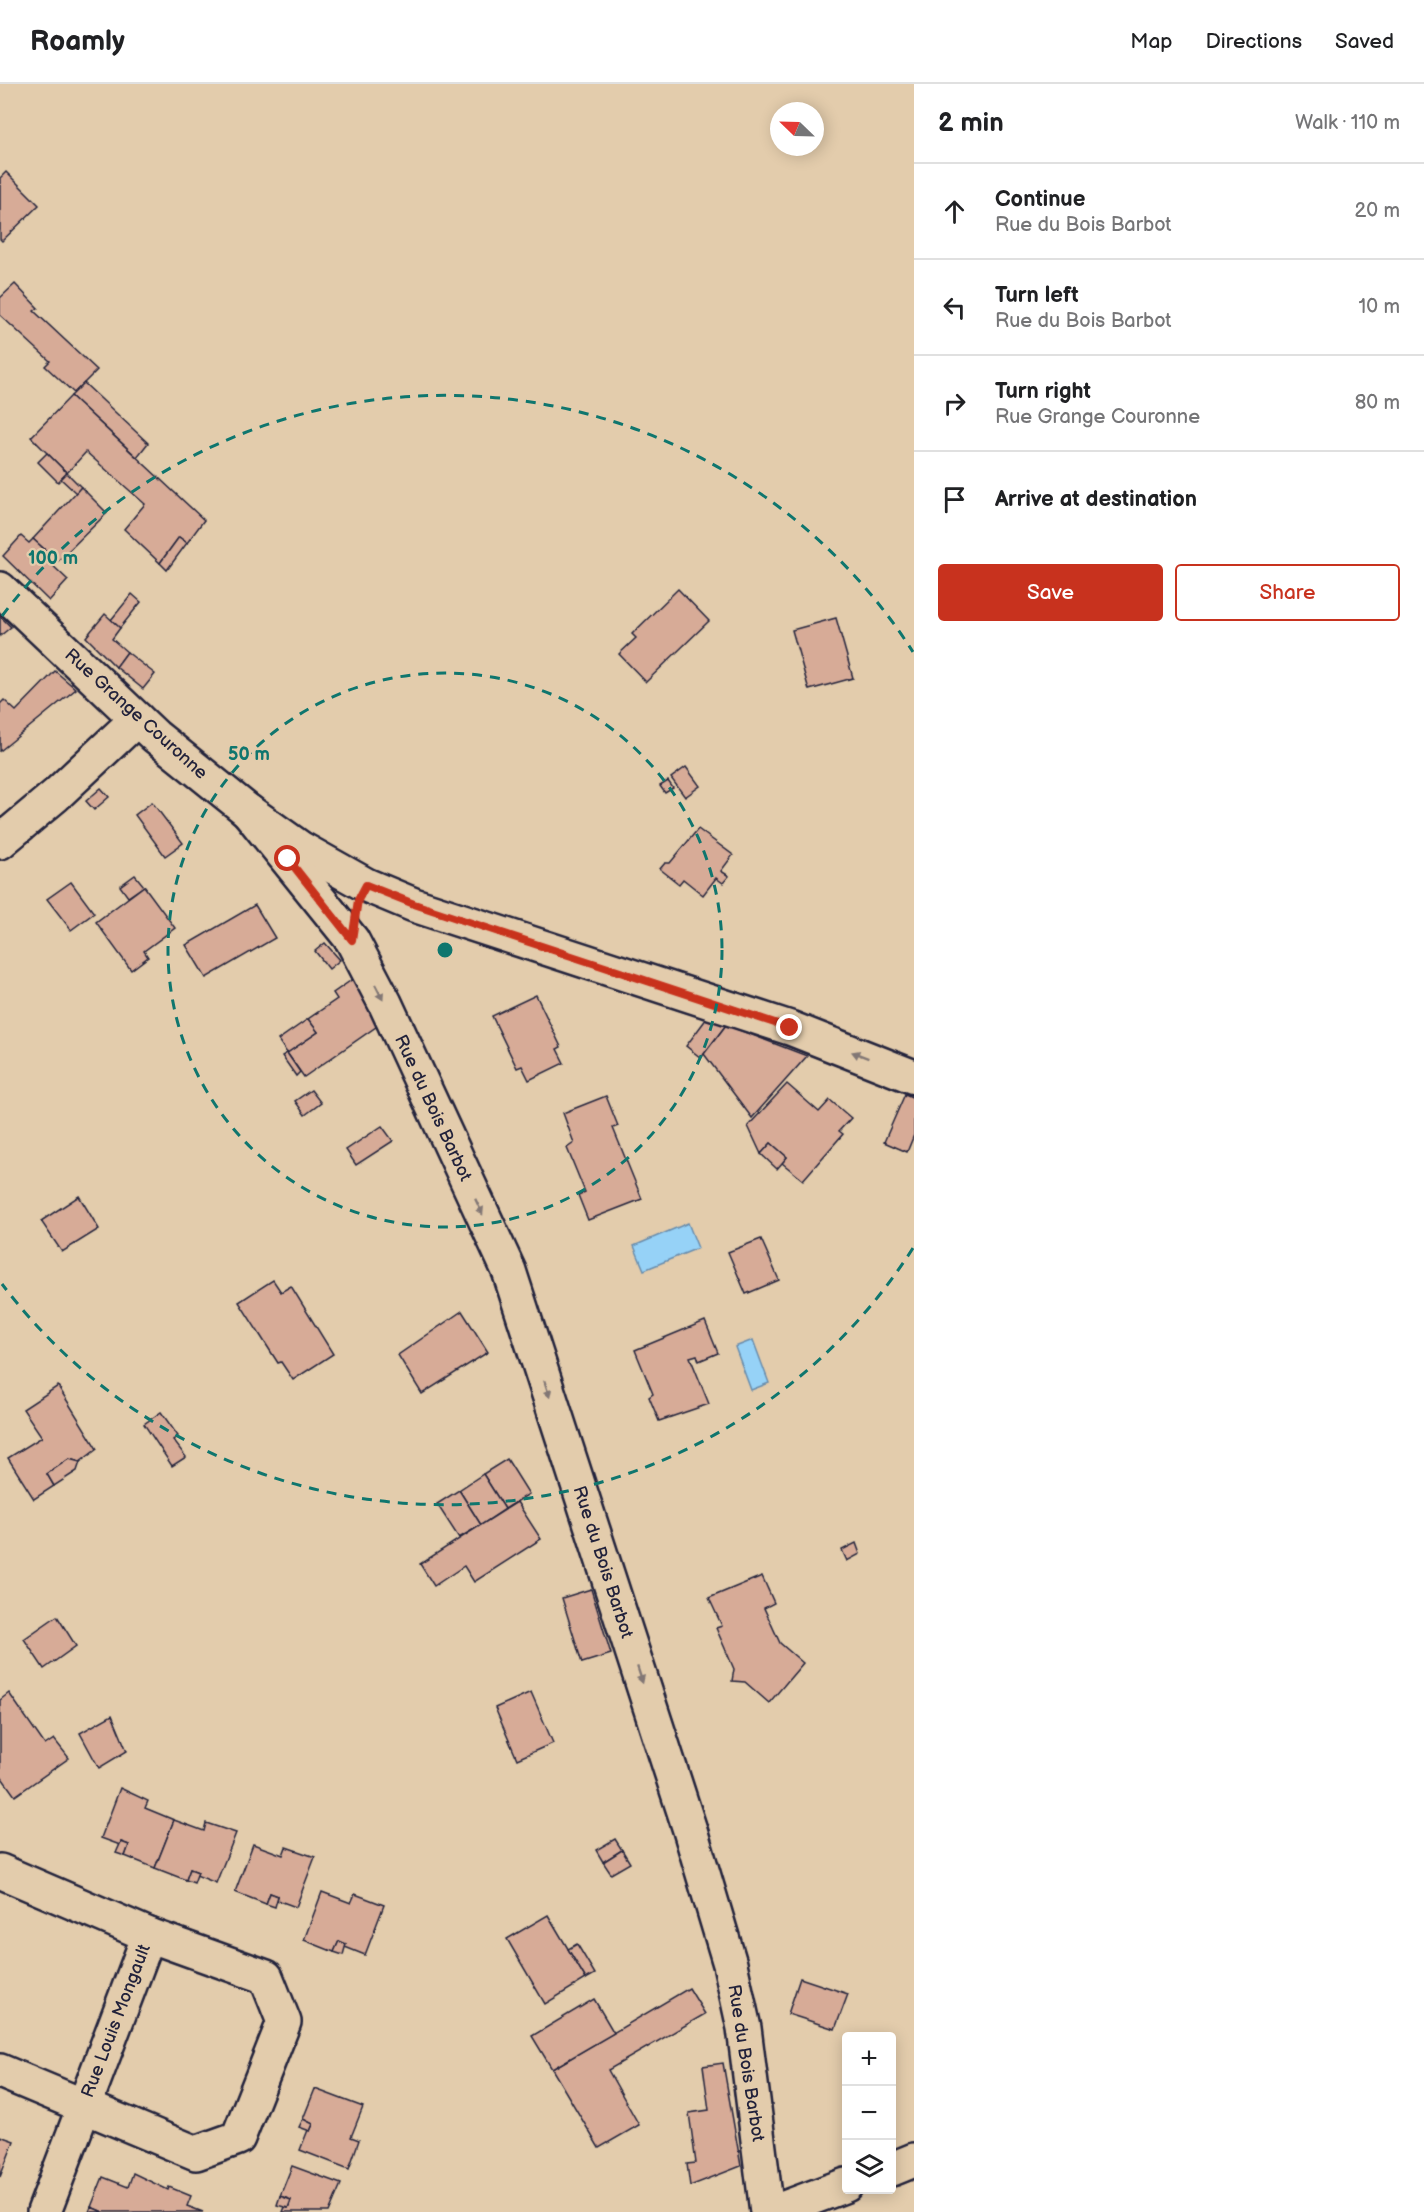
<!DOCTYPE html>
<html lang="en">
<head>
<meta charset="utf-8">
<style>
	:root { --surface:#fff; --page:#f2f2f2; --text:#202124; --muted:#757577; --line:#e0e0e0; --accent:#c8321e }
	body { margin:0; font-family:"Balsamiq Sans",sans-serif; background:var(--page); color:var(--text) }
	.controls { position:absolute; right:18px; bottom:18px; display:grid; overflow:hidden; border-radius:6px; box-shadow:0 3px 15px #0003 }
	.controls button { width:54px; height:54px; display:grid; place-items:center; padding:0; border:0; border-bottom:2px solid var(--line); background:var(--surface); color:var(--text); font:30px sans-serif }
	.compass { position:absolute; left:770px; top:18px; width:54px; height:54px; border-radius:50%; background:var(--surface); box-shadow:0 3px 15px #0003; rotate:293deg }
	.stop { position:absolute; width:18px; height:18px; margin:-14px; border:4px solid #c8321e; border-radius:50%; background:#fff }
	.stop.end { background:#c8321e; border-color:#fff; box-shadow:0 2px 6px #0008 }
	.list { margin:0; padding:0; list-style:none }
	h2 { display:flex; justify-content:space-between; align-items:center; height:78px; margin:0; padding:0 24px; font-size:26px }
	h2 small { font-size:20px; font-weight:400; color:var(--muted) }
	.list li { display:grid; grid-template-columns:39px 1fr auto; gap:18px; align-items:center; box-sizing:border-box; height:96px; padding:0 24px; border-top:2px solid var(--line) }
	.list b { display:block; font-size:22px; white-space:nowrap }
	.list p { margin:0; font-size:20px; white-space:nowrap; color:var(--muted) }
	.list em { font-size:20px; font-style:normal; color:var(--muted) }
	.actions { display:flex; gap:12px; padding:18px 24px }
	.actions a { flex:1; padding:14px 0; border:2px solid var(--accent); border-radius:6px; text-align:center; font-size:21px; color:var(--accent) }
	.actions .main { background:var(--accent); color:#fff }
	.icon { flex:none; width:33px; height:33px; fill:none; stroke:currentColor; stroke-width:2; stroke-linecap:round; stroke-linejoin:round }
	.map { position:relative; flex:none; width:914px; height:2128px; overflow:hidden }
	header { display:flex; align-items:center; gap:36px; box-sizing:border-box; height:84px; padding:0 30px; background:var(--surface); border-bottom:2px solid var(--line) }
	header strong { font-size:28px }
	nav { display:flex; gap:33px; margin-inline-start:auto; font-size:21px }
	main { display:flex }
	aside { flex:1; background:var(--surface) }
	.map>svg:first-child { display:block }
	.water { fill:#96d2f7; stroke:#688cac; stroke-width:1.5 }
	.building { fill:#d7ab97; stroke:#22223b; stroke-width:1.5 }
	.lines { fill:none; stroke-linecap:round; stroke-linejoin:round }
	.street-casing { stroke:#22223b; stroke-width:38 }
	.secondary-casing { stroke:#22223b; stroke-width:38 }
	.street { stroke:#e3ccac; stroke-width:33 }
	.secondary { stroke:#e3ccac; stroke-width:33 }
	.oneway { fill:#827774 }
	.route { stroke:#c8321e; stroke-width:8 }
	.ring { fill:none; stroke:#0f766e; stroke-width:3; stroke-dasharray:10 8 }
	.labels { text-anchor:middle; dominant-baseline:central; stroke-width:4.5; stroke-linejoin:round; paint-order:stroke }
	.street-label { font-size:18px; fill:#22223b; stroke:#e3ccac }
	.centre { fill:#0f766e; stroke:#e3ccac; stroke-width:3 }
	.ring-label { font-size:18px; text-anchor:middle; font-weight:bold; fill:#0f766e; stroke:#e3ccac; stroke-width:4.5; stroke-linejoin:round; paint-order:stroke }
</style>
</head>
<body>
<header>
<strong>Roamly</strong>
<nav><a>Map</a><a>Directions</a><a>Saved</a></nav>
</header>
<main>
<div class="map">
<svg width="914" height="2128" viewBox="0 0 914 2128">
	<rect width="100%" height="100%" fill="#e3ccac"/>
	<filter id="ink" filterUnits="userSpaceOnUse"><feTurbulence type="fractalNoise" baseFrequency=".0167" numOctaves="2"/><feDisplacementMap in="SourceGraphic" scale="12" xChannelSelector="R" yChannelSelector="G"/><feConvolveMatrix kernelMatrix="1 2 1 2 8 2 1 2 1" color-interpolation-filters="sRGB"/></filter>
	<g filter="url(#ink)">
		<g class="water">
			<path d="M688,1139L698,1164L644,1186L634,1162Z"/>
			<path d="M753,1256L769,1299L751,1306L735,1263Z"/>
		</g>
		<g class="building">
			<path d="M6,88L39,121L2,157L0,155V94Z"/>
			<path d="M15,200L38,224L34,227L97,286L74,309L45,282L50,277L0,231V214Z"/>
			<path d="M84,299L148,359L137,373L71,312Z"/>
			<path d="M71,312L204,436L187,459L179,453L160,479L124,445L145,420L86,368L67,389L31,353Z"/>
			<path d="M47,369L67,389L58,398L38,378Z"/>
			<path d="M67,389L81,403L76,409L61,395Z"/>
			<path d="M81,403L107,429L58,477L33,455Z"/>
			<path d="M21,452L29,459L33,455L54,474L50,479L68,496L49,517L3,472Z"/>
			<path d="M179,453L187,459L167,486L160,479Z"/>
			<path d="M678,505L709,537L646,598L619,570L636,554L632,550Z"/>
			<path d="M132,510L141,518L120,544L111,536Z"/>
			<path d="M105,530L120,544L112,555L127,568L116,583L86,553Z"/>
			<path d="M0,532L11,543L0,552Z"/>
			<path d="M836,534L853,594L809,606L792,546Z"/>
			<path d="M127,568L155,590L143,605L116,583Z"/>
			<path d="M55,587L76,605L0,667V620L4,616L16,627Z"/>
			<path d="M686,683L700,702L685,713L671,694Z"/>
			<path d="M668,697L673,704L665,709L660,702Z"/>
			<path d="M101,704L109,713L94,726L86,717Z"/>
			<path d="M152,718L183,759L165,772L135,731Z"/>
			<path d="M698,745L733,771L721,787L729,792L723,799L716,794L703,811L683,795L679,800L660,785L665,779H670Z"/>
			<path d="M135,791L144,802L128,813L120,802Z"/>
			<path d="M71,798L94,829L71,846L47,815Z"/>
			<path d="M144,802L175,844L144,867L148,873L131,886L96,838Z"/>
			<path d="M255,821L275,854L206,894L186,861Z"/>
			<path d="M325,859L340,876L329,885L315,867Z"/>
			<path d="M353,895L383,938L304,993L287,969L318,948L308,935L337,915L333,909Z"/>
			<path d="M536,911L561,963L557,965L564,979L529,996L522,982L517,984L492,932Z"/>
			<path d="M707,934L726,941L701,974L686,962Z"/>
			<path d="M308,935L318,948L287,969L278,956Z"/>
			<path d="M726,941L807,972L752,1034L704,970Z"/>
			<path d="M287,969L300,988L296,992L282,972Z"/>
			<path d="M787,1000L819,1028L830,1016L851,1034L839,1047L843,1050L803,1096L782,1079L787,1073L771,1059L761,1070L748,1042Z"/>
			<path d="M311,1006L321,1019L305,1031L295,1017Z"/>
			<path d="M905,1010L914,1014V1051L907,1068L884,1058Z"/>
			<path d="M606,1012L618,1042L613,1044L642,1115L588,1136L578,1111L585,1108L567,1064L574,1059L563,1029Z"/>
			<path d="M382,1042L393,1057L356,1081L346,1066Z"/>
			<path d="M771,1059L787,1073L777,1085L761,1070Z"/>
			<path d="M79,1112L99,1145L62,1168L41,1137Z"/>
			<path d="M761,1155L779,1196L746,1210L728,1168Z"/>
			<path d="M273,1196L281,1208L291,1202L333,1270L293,1296L281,1278L278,1279L239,1218Z"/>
			<path d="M462,1227L488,1268L422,1310L398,1271Z"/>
			<path d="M705,1237L718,1269L699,1277L697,1271L690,1273L709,1320L659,1337L649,1313L653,1310L635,1266Z"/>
			<path d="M58,1302L97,1365L80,1378L69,1375L47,1390L54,1402L34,1415L8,1374L42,1353L23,1325Z"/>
			<path d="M161,1328L178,1352L173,1356L186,1373L172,1382L144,1340Z"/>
			<path d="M69,1375L80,1378L77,1387L54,1402L47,1390Z"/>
			<path d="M507,1375L529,1410L505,1425L483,1390Z"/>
			<path d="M483,1390L505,1425L481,1441L459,1406Z"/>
			<path d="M459,1406L481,1441L459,1454L437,1420Z"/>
			<path d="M517,1418L541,1455L474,1498L464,1482L434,1502L420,1480Z"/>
			<path d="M856,1459L860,1470L847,1477L842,1466Z"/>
			<path d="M762,1492L774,1519L764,1524L780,1559L803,1579L769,1619L745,1598L732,1597L734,1585L716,1544L722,1542L709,1514Z"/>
			<path d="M591,1505L611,1570L582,1579L562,1514Z"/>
			<path d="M57,1532L76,1562L44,1585L24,1555Z"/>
			<path d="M531,1608L553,1659L517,1675L495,1624Z"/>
			<path d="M9,1609L45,1661L54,1655L69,1674L15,1712L0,1691V1616Z"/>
			<path d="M112,1631L127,1667L99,1684L80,1649Z"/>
			<path d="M120,1704L148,1717L145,1724L174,1736L155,1784L125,1772L129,1761L121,1758L120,1761L101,1754Z"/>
			<path d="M174,1736L204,1747L206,1739L236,1749L216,1799L196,1791L198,1788L190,1785L186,1796L155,1784Z"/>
			<path d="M615,1755L622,1766L603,1778L596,1766Z"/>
			<path d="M121,1758L129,1761L125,1772L116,1769Z"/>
			<path d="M253,1760L283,1771L286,1763L315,1773L296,1823L277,1816L278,1812L270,1809L266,1820L235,1808Z"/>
			<path d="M622,1766L630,1779L611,1790L603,1778Z"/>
			<path d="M190,1785L198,1788L194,1799L186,1796Z"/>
			<path d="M322,1808L351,1819L355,1810L384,1821L365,1871L345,1863L346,1860L339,1857L334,1868L304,1856Z"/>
			<path d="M270,1809L278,1812L275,1823L266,1820Z"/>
			<path d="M548,1831L586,1895L545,1920L507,1855Z"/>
			<path d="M339,1857L346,1860L343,1871L334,1868Z"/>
			<path d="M577,1860L595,1890L586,1895L568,1865Z"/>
			<path d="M800,1894L848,1910L835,1945L788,1930Z"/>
			<path d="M689,1904L705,1930L608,1986L639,2041L599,2064L552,1985Z"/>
			<path d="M594,1915L614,1949L552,1985L532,1952Z"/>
			<path d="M723,1979L741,2082L690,2102L687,2080L696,2079L689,2029L709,2026L703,1982Z"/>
			<path d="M315,2005L363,2023L351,2053L359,2056L349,2085L300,2066L308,2046L310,2047L313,2040L303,2035Z"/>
			<path d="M303,2035L313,2040L310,2047L299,2043Z"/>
			<path d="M0,2052L14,2057L0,2093Z"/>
			<path d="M292,2082L341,2100L329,2128H283L285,2123L288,2124L291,2116L280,2112Z"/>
			<path d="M133,2089L168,2106L169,2103L191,2112L187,2122L203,2128H103L91,2123L103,2093L128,2103Z"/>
			<path d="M280,2112L291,2116L288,2124L277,2121Z"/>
			<path d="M91,2123L103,2128H89Z"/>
		</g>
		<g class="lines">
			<g class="street-casing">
				<g id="street">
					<path d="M0,505L155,652L248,727L300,764L366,801L414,821L790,944L914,993"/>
					<path d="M248,727L352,856L385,919L509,1187L690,1746L730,1880L744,1944L767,2128"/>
					<path d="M0,758L56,711L137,635"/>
					<path d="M0,1787L149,1851L44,2128"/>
					<path d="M0,1987L196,2069L238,2054L284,1938L266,1893L149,1851"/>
				</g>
			</g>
			<g class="secondary-casing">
				<g id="secondary">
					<path d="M892,2085L914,2076"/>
					<path d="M774,2128L846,2101"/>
				</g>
			</g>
			<use href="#street" class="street"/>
			<use href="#secondary" class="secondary"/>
		</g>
		<defs><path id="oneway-solid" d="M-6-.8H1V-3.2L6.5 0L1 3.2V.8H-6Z" transform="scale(1.5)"/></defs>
		<g class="oneway">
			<use href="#oneway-solid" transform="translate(379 908) rotate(63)"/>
			<use href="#oneway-solid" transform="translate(860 971) rotate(-159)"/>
			<use href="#oneway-solid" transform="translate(479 1123) rotate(65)"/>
			<use href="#oneway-solid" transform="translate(547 1305) rotate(72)"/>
			<use href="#oneway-solid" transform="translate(640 1591) rotate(72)"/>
		</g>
	</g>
	<g class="lines" filter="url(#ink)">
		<path class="route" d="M288,775L352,856L358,816L366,801L414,820L790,944"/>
	</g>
	<g class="ring">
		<circle cx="445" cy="866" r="277"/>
		<path d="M913 1164A555 555 0 0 1 2 1200M2 532A555 555 0 0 1 913 568"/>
	</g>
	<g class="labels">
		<g class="street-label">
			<text transform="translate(136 630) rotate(42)">Rue Grange Couronne</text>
			<text transform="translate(433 1024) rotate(65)">Rue du Bois Barbot</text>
			<text transform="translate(603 1478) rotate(72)">Rue du Bois Barbot</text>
			<text transform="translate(116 1937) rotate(-69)">Rue Louis Mongault</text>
			<text transform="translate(746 1979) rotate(81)">Rue du Bois Barbot</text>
		</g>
	</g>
	<circle cx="445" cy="866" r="9" class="centre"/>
	<g class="ring-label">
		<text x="53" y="480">100 m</text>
		<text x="249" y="676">50 m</text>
	</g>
</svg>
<div class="controls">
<button>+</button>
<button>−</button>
<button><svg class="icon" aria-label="layers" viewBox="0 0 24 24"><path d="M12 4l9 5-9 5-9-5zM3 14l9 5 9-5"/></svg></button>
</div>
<svg class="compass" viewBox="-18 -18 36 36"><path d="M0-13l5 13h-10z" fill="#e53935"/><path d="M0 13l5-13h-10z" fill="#757577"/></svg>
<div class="stop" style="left:288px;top:775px"></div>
<div class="stop end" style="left:790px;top:944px"></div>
</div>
<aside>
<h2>2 min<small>Walk · 110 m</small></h2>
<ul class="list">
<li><svg class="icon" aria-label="ahead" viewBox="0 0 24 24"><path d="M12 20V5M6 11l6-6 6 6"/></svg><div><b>Continue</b><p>Rue du Bois Barbot</p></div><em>20 m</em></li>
<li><svg class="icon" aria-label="left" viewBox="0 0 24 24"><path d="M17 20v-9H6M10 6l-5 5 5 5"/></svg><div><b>Turn left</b><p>Rue du Bois Barbot</p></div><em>10 m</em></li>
<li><svg class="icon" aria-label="right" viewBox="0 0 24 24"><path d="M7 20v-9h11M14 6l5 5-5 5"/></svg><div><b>Turn right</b><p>Rue Grange Couronne</p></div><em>80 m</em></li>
<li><svg class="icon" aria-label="arrive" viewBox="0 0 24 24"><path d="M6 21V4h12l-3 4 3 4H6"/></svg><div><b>Arrive at destination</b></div></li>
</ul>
<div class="actions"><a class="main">Save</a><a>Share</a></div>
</aside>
</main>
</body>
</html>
